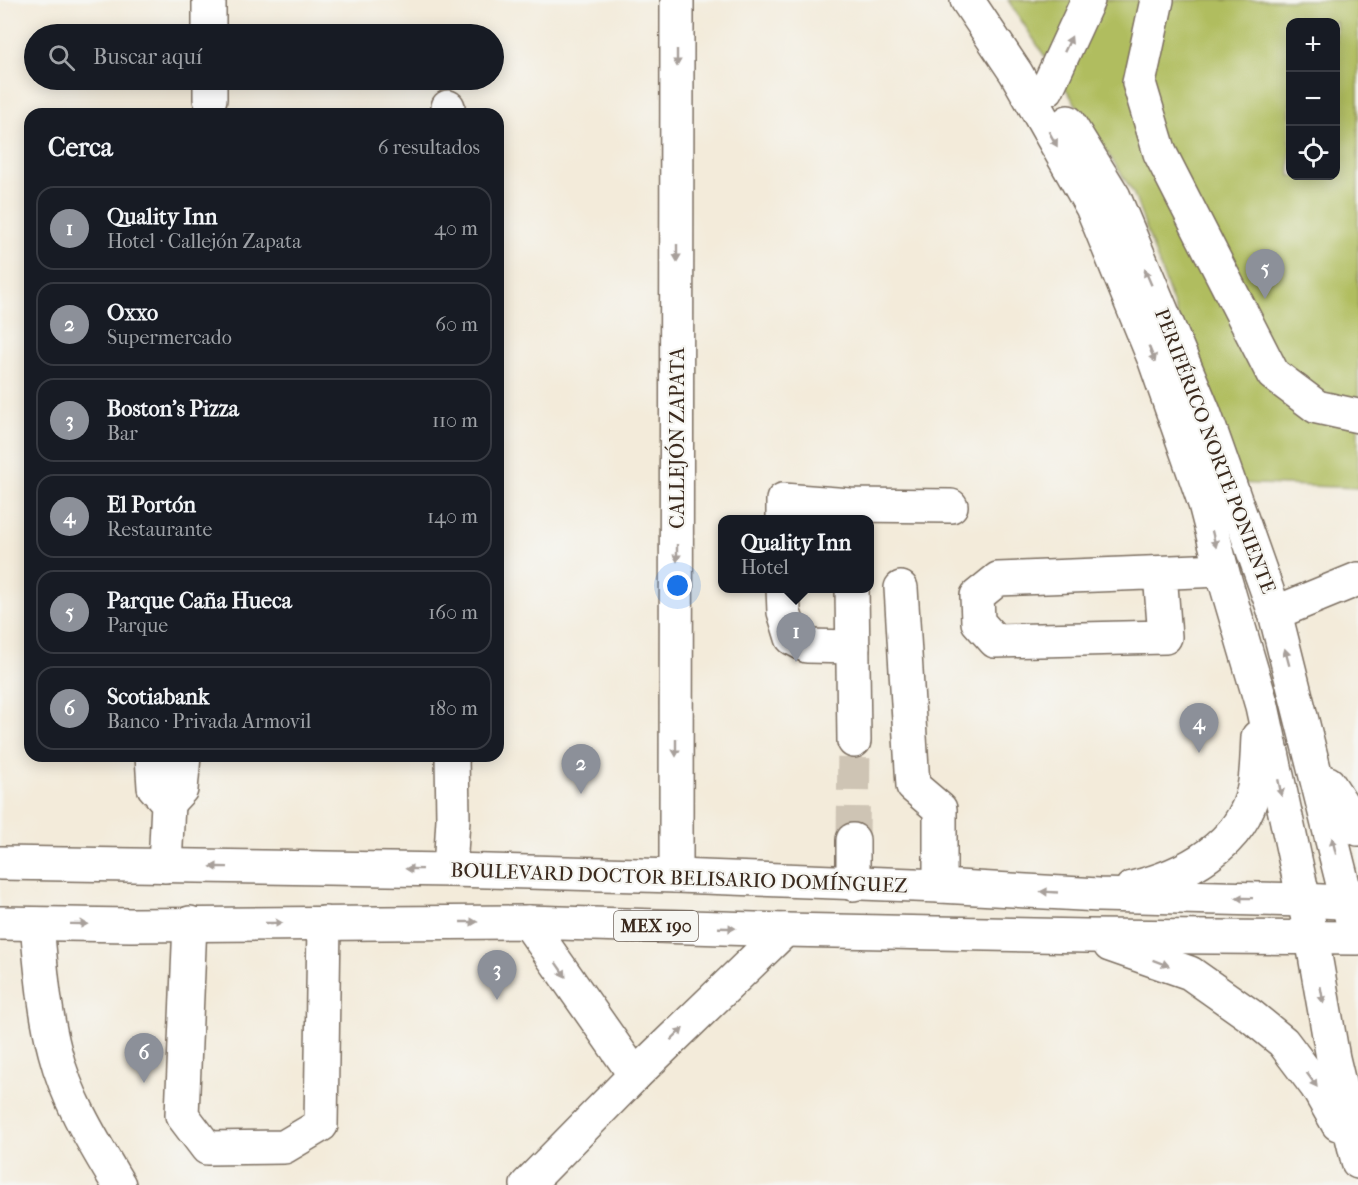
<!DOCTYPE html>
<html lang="es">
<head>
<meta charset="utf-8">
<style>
	:root { --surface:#171b24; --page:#20242c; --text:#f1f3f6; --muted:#9ea1a6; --line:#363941; --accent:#8c9099 }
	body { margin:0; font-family:"IM FELL French Canon",serif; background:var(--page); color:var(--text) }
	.controls { position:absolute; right:18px; top:18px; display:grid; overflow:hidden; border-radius:12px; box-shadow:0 3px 15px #0003 }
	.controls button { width:54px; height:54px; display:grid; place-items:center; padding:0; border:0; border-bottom:2px solid var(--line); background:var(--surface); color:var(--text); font:30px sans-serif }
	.you { position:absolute; left:678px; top:586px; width:21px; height:21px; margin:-15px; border:4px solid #fff; border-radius:50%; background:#1a73e8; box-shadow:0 0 0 9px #1a73e833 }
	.badge { display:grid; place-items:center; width:39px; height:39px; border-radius:50%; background:var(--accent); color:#fff; font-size:20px; font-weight:700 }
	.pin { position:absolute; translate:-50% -50px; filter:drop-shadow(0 2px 3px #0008) }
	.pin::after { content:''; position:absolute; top:32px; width:21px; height:18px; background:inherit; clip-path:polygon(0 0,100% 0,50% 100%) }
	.popup { position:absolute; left:718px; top:515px; width:156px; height:78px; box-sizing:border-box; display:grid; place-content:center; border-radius:12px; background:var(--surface); filter:drop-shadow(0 2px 4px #0005); font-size:20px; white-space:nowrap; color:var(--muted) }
	.popup b { font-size:22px; color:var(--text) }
	.popup::after { content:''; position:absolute; left:50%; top:100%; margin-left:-12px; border:12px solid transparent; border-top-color:var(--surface) }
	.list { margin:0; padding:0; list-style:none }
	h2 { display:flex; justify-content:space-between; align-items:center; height:78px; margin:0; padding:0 24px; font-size:26px }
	h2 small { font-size:20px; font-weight:400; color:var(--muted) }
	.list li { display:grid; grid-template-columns:39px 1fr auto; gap:18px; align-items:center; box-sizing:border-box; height:84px; margin:0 12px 12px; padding:0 12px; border:2px solid var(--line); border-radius:18px }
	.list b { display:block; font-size:22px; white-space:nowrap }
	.list p { margin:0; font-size:20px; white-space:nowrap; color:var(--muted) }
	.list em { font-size:20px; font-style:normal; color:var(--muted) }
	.icon { flex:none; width:33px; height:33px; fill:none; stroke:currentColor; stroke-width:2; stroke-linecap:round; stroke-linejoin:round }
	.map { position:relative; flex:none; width:1358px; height:1185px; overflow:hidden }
	.search { position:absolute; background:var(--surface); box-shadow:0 3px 15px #0003; left:24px; top:24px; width:480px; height:66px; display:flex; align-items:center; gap:15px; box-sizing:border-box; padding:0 21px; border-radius:33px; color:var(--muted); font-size:22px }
	.panel { position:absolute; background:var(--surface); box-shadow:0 3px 15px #0003; left:24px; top:108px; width:480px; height:654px; border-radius:18px }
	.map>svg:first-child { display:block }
	.green { fill:#b0bd5f; stroke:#76743e; stroke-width:1.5; fill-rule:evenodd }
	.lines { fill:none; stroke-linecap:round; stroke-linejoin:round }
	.minor-tunnel { stroke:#cec4b4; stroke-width:33; stroke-dasharray:33 16; stroke-linecap:butt }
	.minor-casing { stroke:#7b6e60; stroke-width:36 }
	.major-casing { stroke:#7b6e60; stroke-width:36 }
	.minor { stroke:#fff; stroke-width:33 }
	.major { stroke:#fff; stroke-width:33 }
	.oneway { fill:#a79f9a }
	.labels { text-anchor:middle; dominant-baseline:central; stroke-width:4.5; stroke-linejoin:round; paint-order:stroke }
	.shield { fill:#f6f6f2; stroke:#73675e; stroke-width:1.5 }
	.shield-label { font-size:18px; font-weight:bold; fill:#3b2a1e }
	.street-label { font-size:20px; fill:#3b2a1e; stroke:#f6f6f2 }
</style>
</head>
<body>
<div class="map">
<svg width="1358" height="1185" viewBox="0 0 1358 1185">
	<rect width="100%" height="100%" fill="#f6f6f2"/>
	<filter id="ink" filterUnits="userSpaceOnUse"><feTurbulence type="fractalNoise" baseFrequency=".0167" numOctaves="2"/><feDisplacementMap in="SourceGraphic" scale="12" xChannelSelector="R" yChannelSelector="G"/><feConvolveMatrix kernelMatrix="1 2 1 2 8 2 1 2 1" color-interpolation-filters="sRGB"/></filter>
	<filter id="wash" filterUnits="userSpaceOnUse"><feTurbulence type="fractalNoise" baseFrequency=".008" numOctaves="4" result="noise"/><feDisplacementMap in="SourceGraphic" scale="24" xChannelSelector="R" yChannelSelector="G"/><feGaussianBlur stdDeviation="1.35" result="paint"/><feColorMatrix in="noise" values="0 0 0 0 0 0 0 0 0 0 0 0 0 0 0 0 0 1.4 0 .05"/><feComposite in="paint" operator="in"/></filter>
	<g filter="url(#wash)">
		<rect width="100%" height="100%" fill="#f3ebda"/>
		<path class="green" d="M1008,0H1358V488L1235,483L1210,406L1133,192ZM1290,22H1336V176H1290Z"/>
	</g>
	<g filter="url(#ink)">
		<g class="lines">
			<path class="minor-tunnel" d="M853,840L854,741"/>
			<g class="minor-casing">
				<g id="minor">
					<path d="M209,0V34"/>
					<path d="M1157,0L1139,83L1160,153L1273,374L1317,407L1358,416"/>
					<path d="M210,80V99"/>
					<path d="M1047,89L1088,0"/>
					<path d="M448,107V114"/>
					<path d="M783,520V500L850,505L951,506"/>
					<path d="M1160,573L1165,637L995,641L978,622L977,596L998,579L1222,570"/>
					<path d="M783,588L784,612L792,638L807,646L853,647"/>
					<path d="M852,588L854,741"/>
					<path d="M901,588L913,786L940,809V886"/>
					<path d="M1275,613L1358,579"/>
					<path d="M152,756L154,787L168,803L165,866"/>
					<path d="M168,803L181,789L184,756"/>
					<path d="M450,870L453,819L452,756"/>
					<path d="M676,876L677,0"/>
					<path d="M853,884V840"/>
					<path d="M528,922L635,1075"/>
					<path d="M190,923L182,1115L207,1148L284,1147L321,1125L324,923"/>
					<path d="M37,924C41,967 44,1010 55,1052C67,1100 94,1143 119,1185"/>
					<path d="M527,1185L635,1075L785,930"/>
				</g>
			</g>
			<g class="major-casing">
				<g id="major">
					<path d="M967,0L1016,73L1092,207L1155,361L1205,504L1222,570L1262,706L1312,938L1333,1058L1358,1162"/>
					<path d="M1068,122L1114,197L1204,412L1275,613L1353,924"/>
					<path d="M1328,783L1358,829"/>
					<path d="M0,863L450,870L676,876L940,886L1099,895L1303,900L1358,903"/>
					<path d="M1132,888C1184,876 1243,845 1254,788C1257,772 1257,754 1258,737"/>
					<path d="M0,923L131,925L528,922L785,930L1086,936L1358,938"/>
					<path d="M1110,945L1190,973L1251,1016L1283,1042L1317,1087L1338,1124"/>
				</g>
			</g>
			<use href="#minor" class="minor"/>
			<use href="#major" class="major"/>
		</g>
		<defs><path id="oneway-solid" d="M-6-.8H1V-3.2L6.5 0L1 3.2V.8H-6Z" transform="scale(1.5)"/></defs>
		<g class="oneway">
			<use href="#oneway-solid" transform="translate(1068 44) rotate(-65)"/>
			<use href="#oneway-solid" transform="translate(677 58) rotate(90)"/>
			<use href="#oneway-solid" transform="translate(1053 139) rotate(61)"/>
			<use href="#oneway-solid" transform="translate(677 253) rotate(90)"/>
			<use href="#oneway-solid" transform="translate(1148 277) rotate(-113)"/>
			<use href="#oneway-solid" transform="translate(1152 354) rotate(68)"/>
			<use href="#oneway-solid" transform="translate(1214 539) rotate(76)"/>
			<use href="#oneway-solid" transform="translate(677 553) rotate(90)"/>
			<use href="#oneway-solid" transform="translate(1287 657) rotate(-105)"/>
			<use href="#oneway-solid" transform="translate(676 748) rotate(90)"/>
			<use href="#oneway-solid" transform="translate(1280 788) rotate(78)"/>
			<use href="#oneway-solid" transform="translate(1334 846) rotate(-104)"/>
			<use href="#oneway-solid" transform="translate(219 867) rotate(-179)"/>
			<use href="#oneway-solid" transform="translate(414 869) rotate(-179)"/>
			<use href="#oneway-solid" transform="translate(1049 892) rotate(-177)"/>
			<use href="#oneway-solid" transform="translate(1244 898) rotate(-179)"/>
			<use href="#oneway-solid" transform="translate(469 922)"/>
			<use href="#oneway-solid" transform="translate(274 923)"/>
			<use href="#oneway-solid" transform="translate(79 924) rotate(1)"/>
			<use href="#oneway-solid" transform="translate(727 928) rotate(2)"/>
			<use href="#oneway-solid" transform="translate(1161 963) rotate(20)"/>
			<use href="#oneway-solid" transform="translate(561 970) rotate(55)"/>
			<use href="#oneway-solid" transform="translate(1322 995) rotate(80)"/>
			<use href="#oneway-solid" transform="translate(677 1034) rotate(-44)"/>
			<use href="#oneway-solid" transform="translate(1312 1080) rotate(54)"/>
		</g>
	</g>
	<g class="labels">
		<rect class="shield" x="614" y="911" width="84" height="30" rx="4.5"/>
		<g class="shield-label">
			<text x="656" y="926">MEX 190</text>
		</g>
		<g class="street-label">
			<text transform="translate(677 438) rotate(-90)">CALLEJÓN ZAPATA</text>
			<text transform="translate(1215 451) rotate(69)">PERIFÉRICO NORTE PONIENTE</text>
			<text transform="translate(679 878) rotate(2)">BOULEVARD DOCTOR BELISARIO DOMÍNGUEZ</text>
		</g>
	</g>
</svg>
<div class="controls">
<button>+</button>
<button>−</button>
<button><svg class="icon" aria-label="locate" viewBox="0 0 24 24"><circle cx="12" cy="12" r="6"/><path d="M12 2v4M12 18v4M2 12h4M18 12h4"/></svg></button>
</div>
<div class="you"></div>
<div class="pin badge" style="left:796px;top:662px">1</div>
<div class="popup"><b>Quality Inn</b>Hotel</div>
<div class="pin badge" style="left:581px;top:794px">2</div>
<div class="pin badge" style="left:497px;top:1000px">3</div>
<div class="pin badge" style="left:1199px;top:753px">4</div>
<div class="pin badge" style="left:1265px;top:299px">5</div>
<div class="pin badge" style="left:144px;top:1083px">6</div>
<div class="search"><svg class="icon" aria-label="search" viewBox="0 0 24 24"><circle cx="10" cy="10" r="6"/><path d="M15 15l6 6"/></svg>Buscar aquí</div>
<section class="panel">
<h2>Cerca<small>6 resultados</small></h2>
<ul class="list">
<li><span class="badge">1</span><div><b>Quality Inn</b><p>Hotel · Callejón Zapata</p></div><em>40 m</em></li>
<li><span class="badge">2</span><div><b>Oxxo</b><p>Supermercado</p></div><em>60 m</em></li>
<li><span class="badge">3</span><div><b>Boston's Pizza</b><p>Bar</p></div><em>110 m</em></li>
<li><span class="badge">4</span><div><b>El Portón</b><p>Restaurante</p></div><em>140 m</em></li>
<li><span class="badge">5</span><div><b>Parque Caña Hueca</b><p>Parque</p></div><em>160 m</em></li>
<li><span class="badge">6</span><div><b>Scotiabank</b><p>Banco · Privada Armovil</p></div><em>180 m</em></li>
</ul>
</section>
</div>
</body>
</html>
